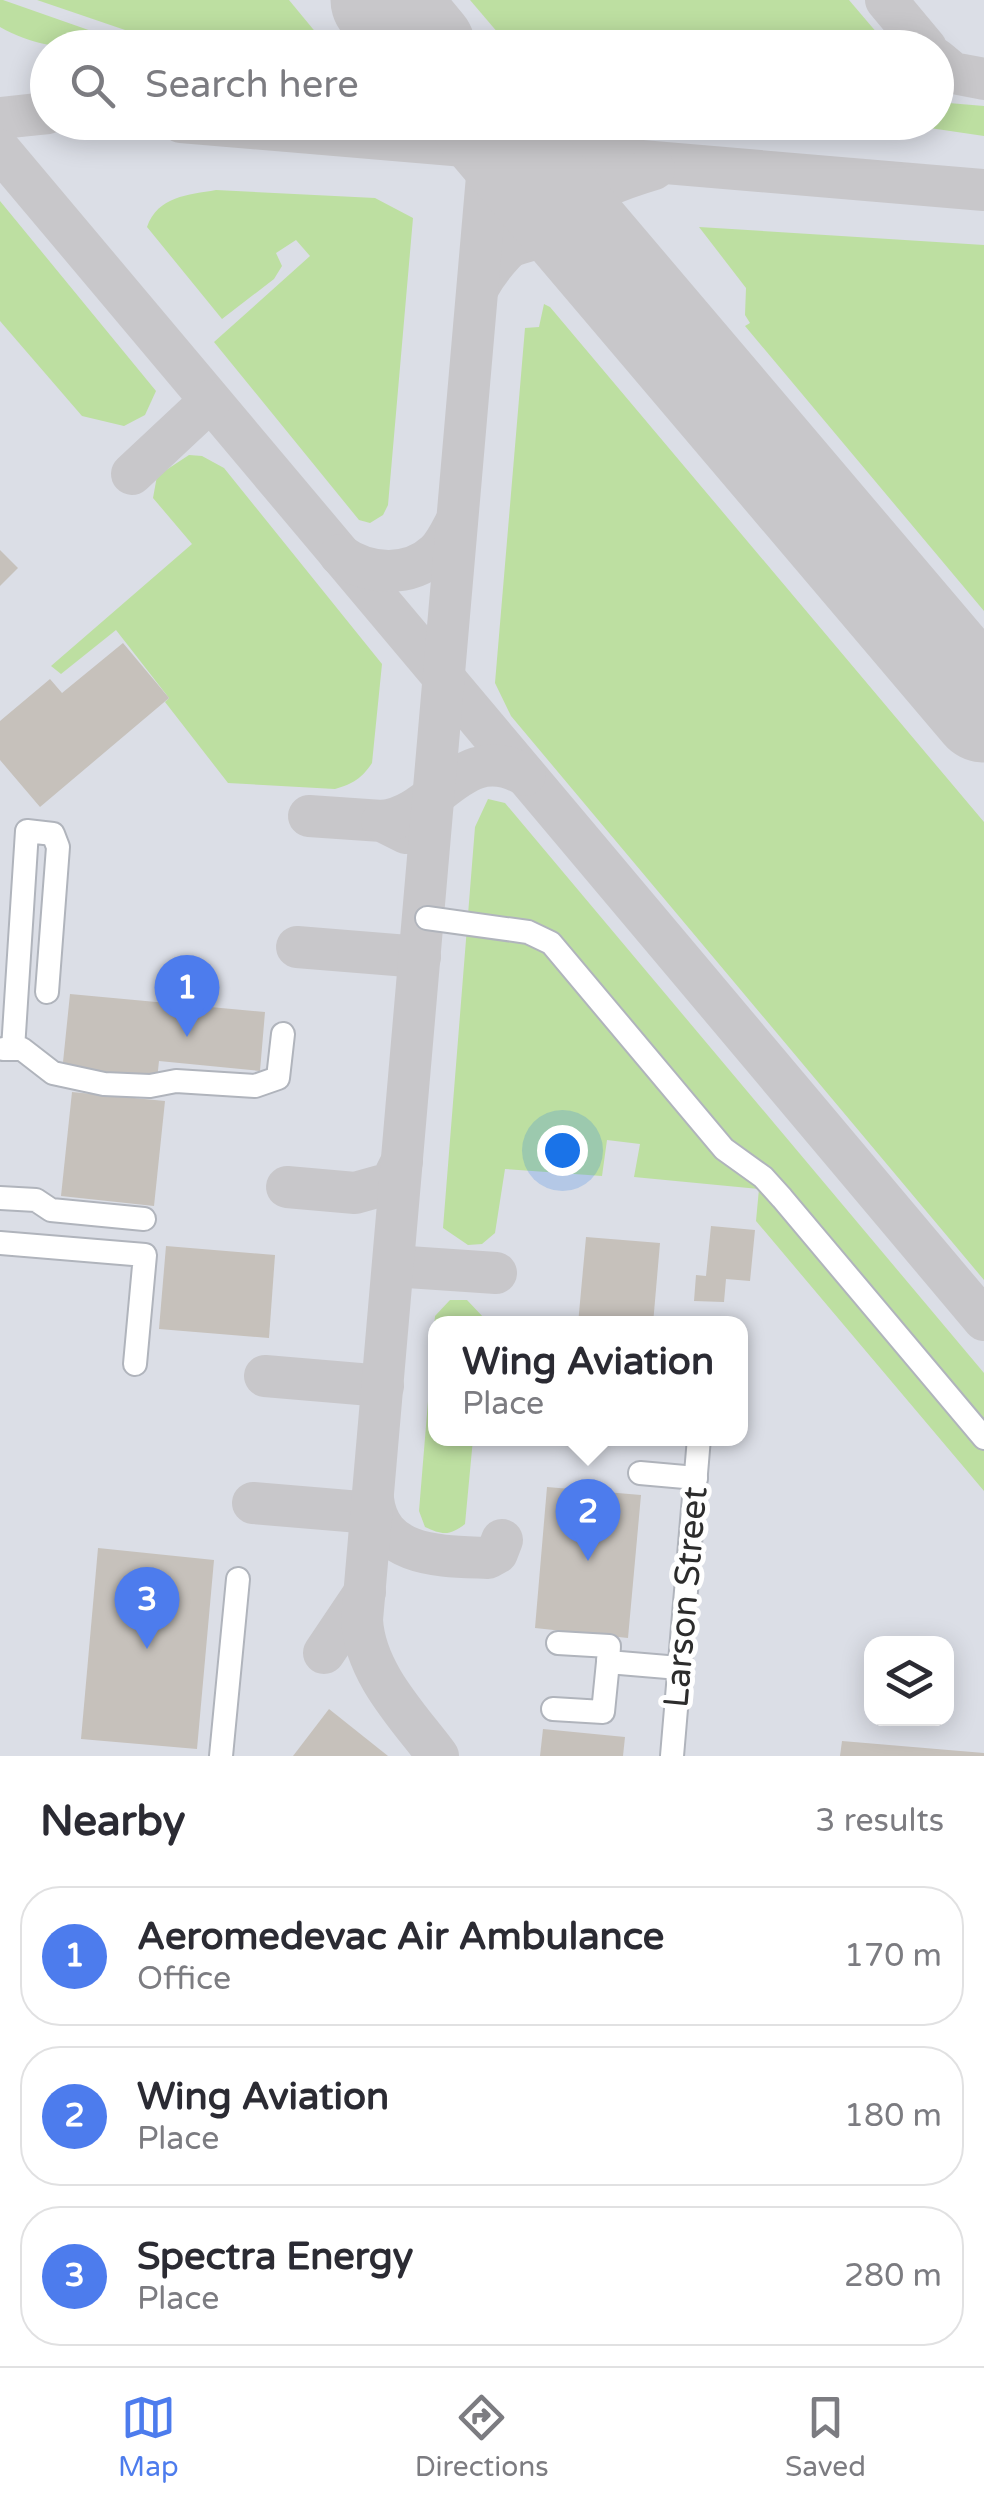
<!DOCTYPE html>
<html lang="en">
<head>
<meta charset="utf-8">
<style>
	:root { --surface:#fff; --page:#f7f7f7; --text:#2b2b33; --muted:#7c7c81; --line:#e1e1e2; --accent:#4d7ced }
	body { margin:0; font-family:"Varela Round",sans-serif; background:var(--page); color:var(--text) }
	.controls { position:absolute; right:30px; bottom:30px; display:grid; overflow:hidden; border-radius:20px; box-shadow:0 5px 25px #0003 }
	.controls button { width:90px; height:90px; display:grid; place-items:center; padding:0; border:0; border-bottom:2px solid var(--line); background:var(--surface); color:var(--text); font:50px sans-serif }
	.you { position:absolute; left:562px; top:1150px; width:35px; height:35px; margin:-25px; border:8px solid #fff; border-radius:50%; background:#1a73e8; box-shadow:0 0 0 15px #1a73e833 }
	.badge { display:grid; place-items:center; width:65px; height:65px; border-radius:50%; background:var(--accent); color:#fff; font-size:32px; font-weight:700 }
	.pin { position:absolute; translate:-50% -82px; filter:drop-shadow(0 2px 5px #0008) }
	.pin::after { content:''; position:absolute; top:52px; width:35px; height:30px; background:inherit; clip-path:polygon(0 0,100% 0,50% 100%) }
	.popup { position:absolute; left:428px; top:1316px; width:320px; height:130px; box-sizing:border-box; display:grid; place-content:center; border-radius:20px; background:var(--surface); filter:drop-shadow(0 2px 8px #0005); font-size:32px; white-space:nowrap; color:var(--muted) }
	.popup b { font-size:38px; color:var(--text) }
	.popup::after { content:''; position:absolute; left:50%; top:100%; margin-left:-20px; border:20px solid transparent; border-top-color:var(--surface) }
	.list { margin:0; padding:0; list-style:none }
	h2 { display:flex; justify-content:space-between; align-items:center; height:130px; margin:0; padding:0 40px; font-size:42px }
	h2 small { font-size:32px; font-weight:400; color:var(--muted) }
	.list li { display:grid; grid-template-columns:65px 1fr auto; gap:30px; align-items:center; box-sizing:border-box; height:140px; margin:0 20px 20px; padding:0 20px; border:2px solid var(--line); border-radius:40px }
	.list b { display:block; font-size:38px; white-space:nowrap }
	.list p { margin:0; font-size:32px; white-space:nowrap; color:var(--muted) }
	.list em { font-size:32px; font-style:normal; color:var(--muted) }
	.icon { flex:none; width:55px; height:55px; fill:none; stroke:currentColor; stroke-width:2; stroke-linecap:round; stroke-linejoin:round }
	.map { position:relative; flex:none; width:984px; height:1756px; overflow:hidden }
	.search { position:absolute; background:var(--surface); box-shadow:0 5px 25px #0003; left:30px; right:30px; top:30px; height:110px; display:flex; align-items:center; gap:25px; box-sizing:border-box; padding:0 35px; border-radius:55px; color:var(--muted); font-size:38px }
	.sheet { height:610px; background:var(--surface) }
	nav { display:flex; justify-content:space-around; align-items:center; box-sizing:border-box; height:140px; border-top:2px solid var(--line); background:var(--surface); font-size:28px; color:var(--muted) }
	nav a { display:grid; justify-items:center; gap:5px }
	nav .on { color:var(--accent) }
	.map>svg:first-child { display:block }
	.airport { fill:#dbdee6; fill-rule:evenodd }
	.green { fill:#bddfa1 }
	.lines { fill:none; stroke-linecap:round; stroke-linejoin:round }
	.taxiway { stroke:#c8c7ca; stroke-width:42 }
	.runway { stroke:#c8c7ca; stroke-width:105 }
	.building { fill:#c6c1bb }
	.minor-casing { stroke:#b0b4bc; stroke-width:26 }
	.minor { stroke:#fff; stroke-width:22 }
	.labels { text-anchor:middle; dominant-baseline:central; stroke-width:10; stroke-linejoin:round; paint-order:stroke }
	.street-label { font-size:35px; fill:#2c2c2c; stroke:#fff }
</style>
</head>
<body>
<div class="map">
<svg width="984" height="1756" viewBox="0 0 984 1756">
	<rect width="100%" height="100%" fill="#ede6e0"/>
	<path class="airport" d="M0,0H984V1756H0ZM48,48H936V122H48ZM436,1324H740V1438H436ZM872,1644H946V1718H872Z"/>
	<g class="green">
		<path d="M0,0H3L137,47C86,48 46,53 0,27Z"/>
		<path d="M37,0H289L327,46L175,47Z"/>
		<path d="M470,0H849L889,47H510Z"/>
		<path d="M937,102L984,106V136L896,123L936,122Z"/>
		<path d="M216,190L375,198L413,218L388,505L383,515L370,523L359,520L214,342L310,256L296,240L276,253L282,266L274,279L222,319L147,227C158,196 188,195 216,190Z"/>
		<path d="M0,201L156,391L145,415L124,426L82,416L0,321Z"/>
		<path d="M699,227L984,245V611L745,326L750,323L745,315L746,288Z"/>
		<path d="M544,304L550,307L984,822V1280L511,716L495,683L525,328L539,327Z"/>
		<path d="M189,455L202,456L224,468L382,664L372,763C362,778 353,784 335,789L228,783L165,702L169,698L116,630L61,674L51,666L192,544L153,498L157,476Z"/>
		<path d="M488,799L505,803L984,1373V1491L756,1221L759,1189L634,1177L640,1144L607,1140L602,1176L505,1169L495,1233L482,1244L468,1245L443,1228L475,827Z"/>
		<path d="M450,1300H467L484,1318V1323L436,1324V1438L473,1439L465,1524C450,1536 442,1535 425,1527L419,1511L435,1316Z"/>
	</g>
	<g class="lines">
		<g class="taxiway">
			<path d="M886,0L926,48"/>
			<path d="M936,59L953,73L984,79"/>
			<path d="M0,118L48,113"/>
			<path d="M181,122L984,190"/>
			<path d="M0,150L984,1320"/>
			<path d="M512,246C567,225 587,247 621,286"/>
			<path d="M478,288C511,227 589,188 654,169"/>
			<path d="M132,474L210,401"/>
			<path d="M340,555C368,575 409,578 436,553C445,545 451,531 457,520"/>
			<path d="M309,816L382,821L406,833"/>
			<path d="M382,821C438,816 461,739 525,775"/>
			<path d="M297,947L420,957"/>
			<path d="M287,1187L355,1193L391,1183L402,1161"/>
			<path d="M393,1266L496,1273"/>
			<path d="M265,1376L383,1386"/>
			<path d="M373,1499C380,1558 441,1556 488,1558L497,1553L502,1540"/>
			<path d="M253,1503L372,1513"/>
			<path d="M324,1653L365,1592"/>
			<path d="M438,1756C408,1716 365,1673 362,1620L488,165L489,148L479,122"/>
		</g>
		<g class="runway">
			<path d="M383,0L423,48"/>
			<path d="M485,122L984,710"/>
		</g>
	</g>
	<g class="building">
		<path d="M0,550L18,568L0,586Z"/>
		<path d="M123,643L169,698L40,807L0,760V721L50,679L62,693Z"/>
		<path d="M70,994L265,1012L260,1071L159,1061L157,1080L62,1072Z"/>
		<path d="M72,1092L165,1101L154,1206L61,1196Z"/>
		<path d="M711,1226L755,1230L750,1281L726,1279L724,1302L694,1301L696,1275L706,1276Z"/>
		<path d="M586,1237L660,1243L653,1324H578Z"/>
		<path d="M166,1246L275,1255L269,1338L159,1329Z"/>
		<path d="M547,1487L641,1495L628,1638L535,1628Z"/>
		<path d="M98,1548L214,1560L197,1749L81,1739Z"/>
		<path d="M329,1709L388,1756H293Z"/>
		<path d="M543,1729L625,1737L623,1756H540Z"/>
		<path d="M842,1741L984,1753V1756H840Z"/>
	</g>
	<g class="lines">
		<g class="minor-casing">
			<g id="minor">
				<path d="M427,918L528,932L551,943L724,1149L763,1177L782,1198L984,1438"/>
				<path d="M3,1049H22L53,1073L104,1084L150,1086L176,1081L255,1086L278,1078L283,1034"/>
				<path d="M13,1049L27,831L53,834L58,847L47,992"/>
				<path d="M0,1198L36,1200L51,1210L144,1219"/>
				<path d="M0,1243L145,1255L135,1364"/>
				<path d="M640,1473L696,1478"/>
				<path d="M558,1643L609,1646L608,1662L679,1668"/>
				<path d="M553,1709L603,1712L608,1662"/>
				<path d="M221,1756L238,1579"/>
				<path d="M672,1756L699,1438"/>
			</g>
		</g>
		<use href="#minor" class="minor"/>
	</g>
	<g class="labels">
		<g class="street-label">
			<text transform="translate(686 1597) rotate(-85)">Larson Street</text>
		</g>
	</g>
</svg>
<div class="controls">
<button><svg class="icon" aria-label="layers" viewBox="0 0 24 24"><path d="M12 4l9 5-9 5-9-5zM3 14l9 5 9-5"/></svg></button>
</div>
<div class="you"></div>
<div class="pin badge" style="left:187px;top:1037px">1</div>
<div class="pin badge" style="left:588px;top:1561px">2</div>
<div class="popup"><b>Wing Aviation</b>Place</div>
<div class="pin badge" style="left:147px;top:1649px">3</div>
<div class="search"><svg class="icon" aria-label="search" viewBox="0 0 24 24"><circle cx="10" cy="10" r="6"/><path d="M15 15l6 6"/></svg>Search here</div>
</div>
<section class="sheet">
<h2>Nearby<small>3 results</small></h2>
<ul class="list">
<li><span class="badge">1</span><div><b>Aeromedevac Air Ambulance</b><p>Office</p></div><em>170 m</em></li>
<li><span class="badge">2</span><div><b>Wing Aviation</b><p>Place</p></div><em>180 m</em></li>
<li><span class="badge">3</span><div><b>Spectra Energy</b><p>Place</p></div><em>280 m</em></li>
</ul>
</section>
<nav>
<a class="on"><svg class="icon" aria-label="map" viewBox="0 0 24 24"><path d="M3 6l6-2 6 2 6-2v14l-6 2-6-2-6 2zM9 4v14M15 6v14"/></svg>Map</a>
<a><svg class="icon" aria-label="directions" viewBox="0 0 24 24"><path d="M12 3l9 9-9 9-9-9zM9 14v-3h6M13 9l2 2-2 2"/></svg>Directions</a>
<a><svg class="icon" aria-label="saved" viewBox="0 0 24 24"><path d="M7 4h10v16l-5-4-5 4z"/></svg>Saved</a>
</nav>
</body>
</html>
